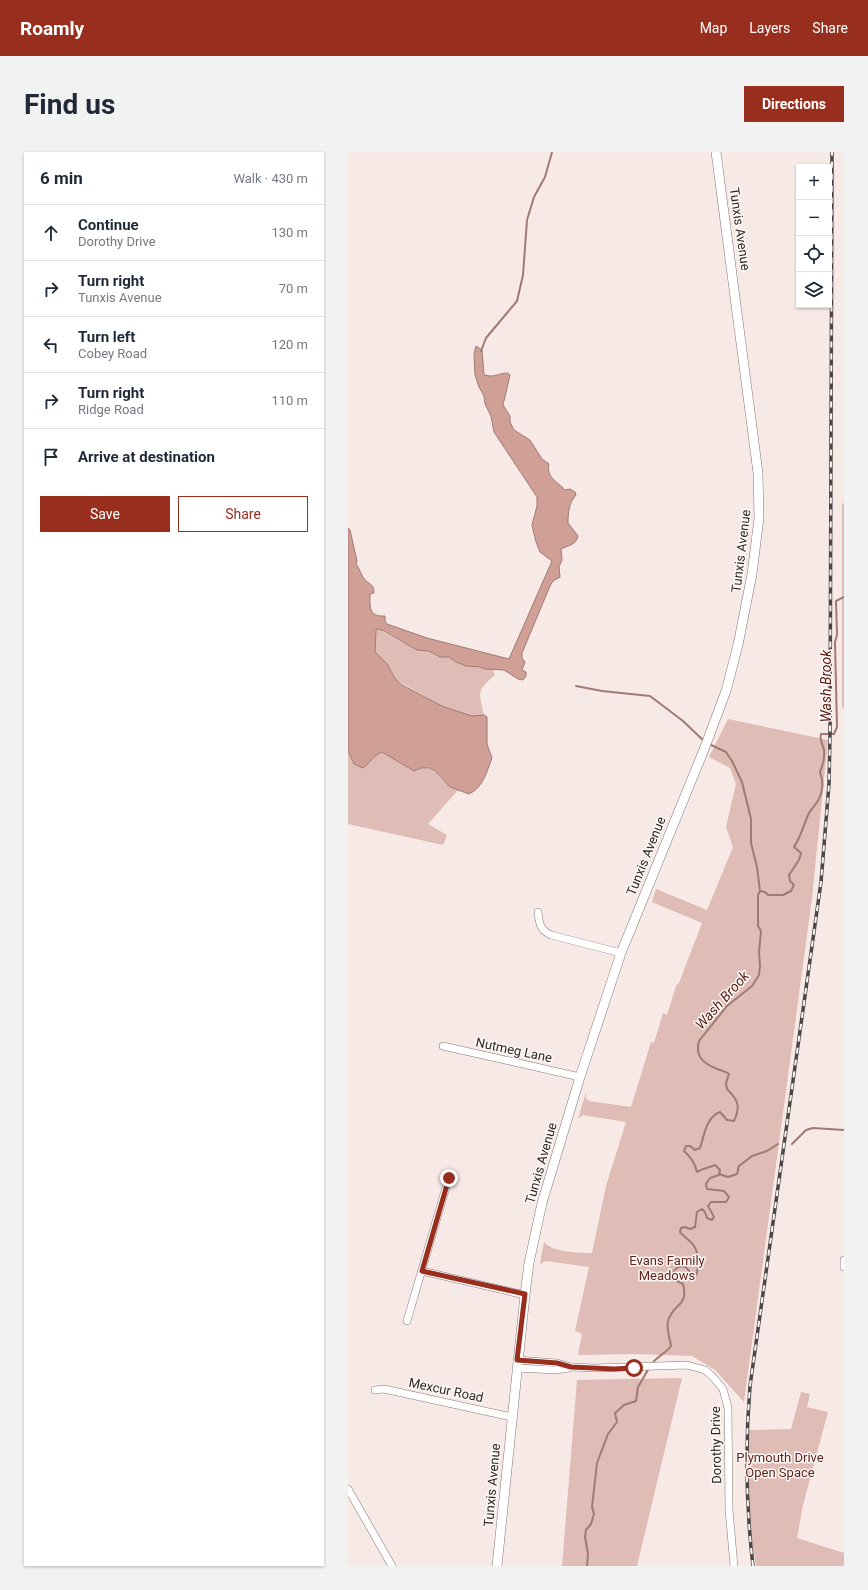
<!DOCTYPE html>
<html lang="en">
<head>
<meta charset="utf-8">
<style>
	:root { --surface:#fff; --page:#f2f2f3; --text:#1f2937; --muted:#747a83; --line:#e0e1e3; --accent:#982e1d }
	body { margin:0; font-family:Roboto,sans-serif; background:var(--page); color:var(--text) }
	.controls { position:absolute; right:12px; top:12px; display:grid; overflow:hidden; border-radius:0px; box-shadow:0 1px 3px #0004 }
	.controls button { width:36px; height:36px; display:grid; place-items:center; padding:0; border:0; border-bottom:1px solid var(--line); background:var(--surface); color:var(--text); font:20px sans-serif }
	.stop { position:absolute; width:12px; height:12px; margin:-9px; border:3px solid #982e1d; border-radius:50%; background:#fff }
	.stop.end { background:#982e1d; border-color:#fff; box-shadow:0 1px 4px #0008 }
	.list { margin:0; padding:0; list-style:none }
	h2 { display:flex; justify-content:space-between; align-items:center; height:52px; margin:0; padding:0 16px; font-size:17px }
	h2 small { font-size:13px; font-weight:400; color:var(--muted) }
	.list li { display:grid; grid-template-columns:26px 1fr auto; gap:12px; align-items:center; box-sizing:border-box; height:56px; padding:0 16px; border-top:1px solid var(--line) }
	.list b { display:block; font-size:15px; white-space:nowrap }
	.list p { margin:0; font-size:13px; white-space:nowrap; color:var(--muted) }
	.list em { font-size:13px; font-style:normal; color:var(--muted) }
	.actions { display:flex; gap:8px; padding:12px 16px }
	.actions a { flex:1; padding:9px 0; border:1px solid var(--accent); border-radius:0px; text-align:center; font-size:14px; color:var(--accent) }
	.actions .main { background:var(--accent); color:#fff }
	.icon { flex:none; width:22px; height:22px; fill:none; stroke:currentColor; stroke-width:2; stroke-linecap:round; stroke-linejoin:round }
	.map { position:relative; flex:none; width:496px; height:1414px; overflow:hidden; border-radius:0px }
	header { display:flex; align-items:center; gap:24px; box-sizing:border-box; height:56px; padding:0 20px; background:var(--accent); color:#fff }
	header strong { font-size:19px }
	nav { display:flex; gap:22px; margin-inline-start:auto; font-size:14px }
	.intro { display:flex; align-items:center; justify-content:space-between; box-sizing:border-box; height:96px; padding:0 24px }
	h1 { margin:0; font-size:28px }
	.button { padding:10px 18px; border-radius:0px; background:var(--accent); color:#fff; font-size:14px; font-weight:700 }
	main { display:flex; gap:24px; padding:0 24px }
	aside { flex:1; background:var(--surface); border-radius:0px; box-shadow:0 1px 3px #0004 }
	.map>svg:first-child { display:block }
	.green { fill:#dfbcb5 }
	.water { fill:#d09f95; stroke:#9f7b74 }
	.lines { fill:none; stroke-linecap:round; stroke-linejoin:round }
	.stream { stroke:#9f7b74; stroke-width:2 }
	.minor-casing { stroke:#857876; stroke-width:8 }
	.major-casing { stroke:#857876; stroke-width:10 }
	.minor { stroke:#fff; stroke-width:7 }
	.major { stroke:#fff; stroke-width:9 }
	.rail-casing { stroke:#4d4645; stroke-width:3.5 }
	.rail { stroke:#fef8f7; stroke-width:2; stroke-dasharray:6; stroke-linecap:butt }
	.route { stroke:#982e1d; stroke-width:5 }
	.labels { text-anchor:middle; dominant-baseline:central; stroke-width:3; stroke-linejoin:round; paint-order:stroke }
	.street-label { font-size:13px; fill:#2c2726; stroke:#fef8f7 }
	.park-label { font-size:13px; fill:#61241a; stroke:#fef8f7 }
	.water-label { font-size:14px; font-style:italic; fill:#551a10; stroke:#fef8f7 }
</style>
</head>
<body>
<header>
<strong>Roamly</strong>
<nav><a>Map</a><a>Layers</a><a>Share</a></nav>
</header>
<div class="intro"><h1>Find us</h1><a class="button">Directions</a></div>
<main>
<aside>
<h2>6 min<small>Walk · 430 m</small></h2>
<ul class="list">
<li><svg class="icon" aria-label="ahead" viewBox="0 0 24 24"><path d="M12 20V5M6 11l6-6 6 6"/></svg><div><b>Continue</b><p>Dorothy Drive</p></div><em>130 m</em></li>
<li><svg class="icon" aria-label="right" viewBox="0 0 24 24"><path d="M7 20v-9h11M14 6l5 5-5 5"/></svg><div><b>Turn right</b><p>Tunxis Avenue</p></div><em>70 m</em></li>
<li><svg class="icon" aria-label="left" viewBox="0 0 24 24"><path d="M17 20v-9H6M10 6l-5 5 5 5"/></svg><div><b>Turn left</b><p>Cobey Road</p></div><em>120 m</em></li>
<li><svg class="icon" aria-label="right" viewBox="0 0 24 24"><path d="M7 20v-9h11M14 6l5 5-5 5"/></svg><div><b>Turn right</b><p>Ridge Road</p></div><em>110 m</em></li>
<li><svg class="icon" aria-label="arrive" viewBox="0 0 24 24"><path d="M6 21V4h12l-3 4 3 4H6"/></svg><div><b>Arrive at destination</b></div></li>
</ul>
<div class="actions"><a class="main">Save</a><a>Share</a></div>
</aside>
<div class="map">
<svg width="496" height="1414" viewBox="0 0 496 1414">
	<rect width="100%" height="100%" fill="#f7e9e6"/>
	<g class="green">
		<path d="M496,351V556L494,555V352Z"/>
		<path d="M30,477L69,498L81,499L92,505H101L108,510L118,514L144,517L147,523C128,539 131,540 136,563L124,564L96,555L48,528L44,520L27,500L28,478Z"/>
		<path d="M380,567L480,588L464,746L396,1250L367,1218L344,1204L287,1202L230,1203L234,1182L227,1179L241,1115L198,1109L192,1112L196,1090C203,1100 232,1101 244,1101L258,1034L278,970L235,963L230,967L238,940V946L241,949L283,955L303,890L306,891L315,861L319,863L328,834L331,831L354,771L304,750L308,737L359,758L385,695L378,675L388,632L382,616L361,605Z"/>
		<path d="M0,599L3,605L24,607L29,601L34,600L66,619C91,609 88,631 110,638L80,672L99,683L95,693L0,672Z"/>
		<path d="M334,1226L289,1414H214L229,1228Z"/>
		<path d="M453,1240L462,1242L459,1255L480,1260L455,1353L449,1386L496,1401V1414H408L400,1368L398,1319L400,1278L443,1277Z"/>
	</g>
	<path class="water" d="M128,194L134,198L136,223C148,226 149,221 160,221L162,223L155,253L162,264V270L166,278L182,288L194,307L201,312C198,326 209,329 217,338L222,337L227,340L228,343C221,351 220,360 220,371L230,384C228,393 221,393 213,397L214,408L211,415L212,425L205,429L202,434L174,501V506L177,510L174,518L178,520V524L175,528L170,527L156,518L137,517L132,515L118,514L108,510L101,505H92L81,499L69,498L36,479L30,477L28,478L27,500L39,512L48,528L54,533L96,555L124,564L136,563L139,565V592L144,606C139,619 135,636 121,642L102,635L87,619L81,616H73L66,619L34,600C26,603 22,611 15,616L6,612L0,599V376L2,378L9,409L8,412C12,417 13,424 18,429C23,433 26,433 26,441L22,442C22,454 20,465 37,464V469L39,472L79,486L161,507L204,409L192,400L188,390L184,373L189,354V345L146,280L143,264L137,252L136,244L131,235L127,223L126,202Z"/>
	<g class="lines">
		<g class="stream">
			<path d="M133,199L138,186L169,149L175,123L179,68L186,45L197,25L204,0"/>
			<path d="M228,534L254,539L302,544L335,569L357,590"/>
			<path d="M361,592L378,600L384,609L394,630L403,667V691L409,715L412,739"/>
			<path d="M444,992L458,978L465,976L496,978"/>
			<path d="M371,1022L380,1025L389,1022L391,1014L404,1004L419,999L430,992"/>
			<path d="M304,1212C308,1205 317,1202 323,1194C322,1187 318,1176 320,1169C325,1151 341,1155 335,1132L325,1127C324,1118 329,1113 338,1115L344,1123H348C351,1116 351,1101 346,1094C343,1089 336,1085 332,1080L333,1076L337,1075L342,1077L347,1075L349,1060L354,1057L357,1060L359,1066L364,1068L366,1065L360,1054L363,1050H378L381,1045L376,1039L359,1037L358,1032L362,1026L371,1023L372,1018L367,1013C361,1016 355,1016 349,1020C347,1011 343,1005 336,999L338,994H342L347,998L352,996C356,984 358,965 372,960L379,968L386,969C393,954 390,948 379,937L378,931L381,922C377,919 374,919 369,917C355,911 347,905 351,889L379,854L404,834L411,823L412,814L411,800L413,779L410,774V743L412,739L417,740L420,743H435L443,739L446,733L442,729L441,723L451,708L453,701L446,695C453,684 455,675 460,663C462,658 466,655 469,650C475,641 476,631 472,620C475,613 477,606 476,598C475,592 471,588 473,582H486L489,575L487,490L489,483L488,449L496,445"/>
			<path d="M239,1414L240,1402L237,1385L238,1378L243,1372L246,1362L244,1355L249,1311L260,1282L269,1270L267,1261L276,1253L288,1249L290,1235L301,1216"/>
		</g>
		<g class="minor-casing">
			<g id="minor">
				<path d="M190,760C191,771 192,778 203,783L273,801"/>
				<path d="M95,894L232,925"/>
				<path d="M496,1108V1115"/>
				<path d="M74,1119L177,1143"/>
				<path d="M59,1169L101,1025"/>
				<path d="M169,1208L209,1211L223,1215L247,1216L339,1213L357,1218L364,1224L375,1237L380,1256L381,1358L386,1414"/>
				<path d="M168,1216L208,1218L221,1216"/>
				<path d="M27,1238L36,1237L164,1265"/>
				<path d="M0,1337L44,1414"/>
			</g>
		</g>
		<g class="major-casing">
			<path id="major" d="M149,1414L177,1143L181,1111L194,1051L232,925L273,801L357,595L378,539L390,493L404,422L411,366L410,321L368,0"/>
		</g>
		<use href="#minor" class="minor"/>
		<use href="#major" class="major"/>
		<g class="rail-casing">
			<path id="rail" d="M405,1414C398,1354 397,1294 402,1234L473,730L481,632L482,583L484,0"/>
		</g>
		<use href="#rail" class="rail"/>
	</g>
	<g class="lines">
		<path class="route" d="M101,1026L74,1119L177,1142L169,1208L209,1211L223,1215L266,1217L286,1216"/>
	</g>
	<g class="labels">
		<g class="street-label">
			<text transform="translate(392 77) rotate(82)">Tunxis Avenue</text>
			<text transform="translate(393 399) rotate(-83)">Tunxis Avenue</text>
			<text transform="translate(298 704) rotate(-68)">Tunxis Avenue</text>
			<text transform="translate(166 898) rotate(12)">Nutmeg Lane</text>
			<text transform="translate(193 1011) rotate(-74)">Tunxis Avenue</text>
			<text transform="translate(98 1238) rotate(12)">Mexcur Road</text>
			<text transform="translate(368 1293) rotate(-91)">Dorothy Drive</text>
			<text transform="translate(144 1333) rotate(-85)">Tunxis Avenue</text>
		</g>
		<g class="park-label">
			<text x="319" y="1108">Evans Family<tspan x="319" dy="15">Meadows</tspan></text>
			<text x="432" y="1305">Plymouth Drive<tspan x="432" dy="15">Open Space</tspan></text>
		</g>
		<g class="water-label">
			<text transform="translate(478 534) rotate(-90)">Wash Brook</text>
			<text transform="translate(374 848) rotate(-48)">Wash Brook</text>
		</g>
	</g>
</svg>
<div class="controls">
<button>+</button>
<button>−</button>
<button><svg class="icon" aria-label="locate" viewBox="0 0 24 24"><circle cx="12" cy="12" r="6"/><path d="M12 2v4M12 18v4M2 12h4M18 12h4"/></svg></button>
<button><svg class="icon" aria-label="layers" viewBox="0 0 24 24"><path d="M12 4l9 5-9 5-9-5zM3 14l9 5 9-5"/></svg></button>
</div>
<div class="stop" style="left:286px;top:1216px"></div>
<div class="stop end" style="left:101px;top:1026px"></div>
</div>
</main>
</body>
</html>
